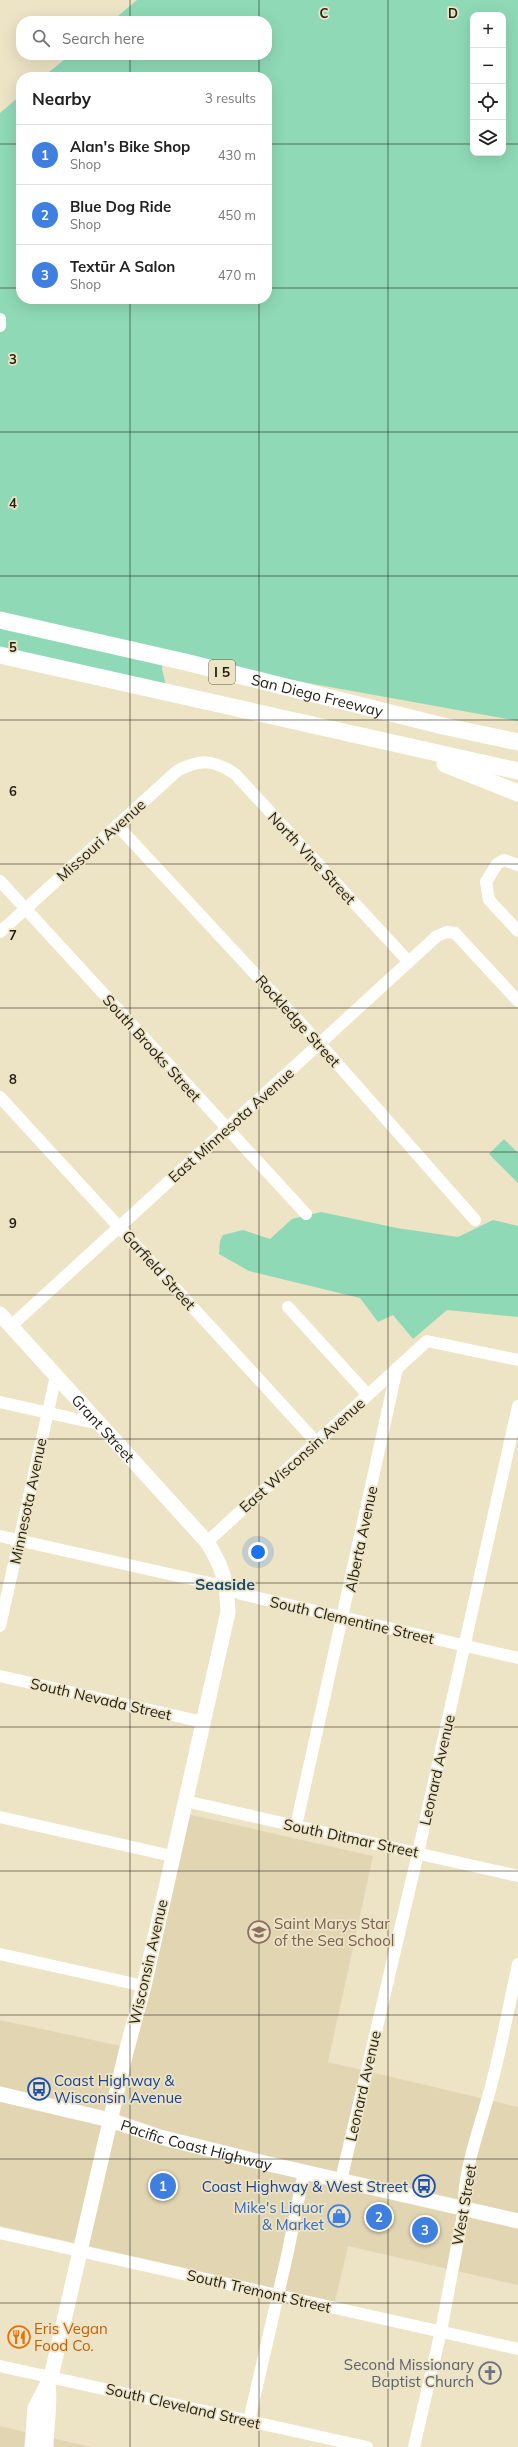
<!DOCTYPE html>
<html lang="en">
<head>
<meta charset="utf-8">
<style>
	:root { --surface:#fff; --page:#f6f6f6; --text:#222; --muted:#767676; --line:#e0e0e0; --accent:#b45309 }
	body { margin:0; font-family:Mulish,sans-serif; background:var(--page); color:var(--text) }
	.controls { position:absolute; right:12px; top:12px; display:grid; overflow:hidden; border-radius:8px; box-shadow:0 4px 16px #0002 }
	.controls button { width:36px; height:36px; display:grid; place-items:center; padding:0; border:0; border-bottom:1px solid var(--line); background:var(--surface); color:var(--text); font:20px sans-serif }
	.you { position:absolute; left:258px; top:1552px; width:14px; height:14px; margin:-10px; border:3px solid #fff; border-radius:50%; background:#1a73e8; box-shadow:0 0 0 6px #1a73e833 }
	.badge { display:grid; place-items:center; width:26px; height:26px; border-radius:50%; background:var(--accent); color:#fff; font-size:13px; font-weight:700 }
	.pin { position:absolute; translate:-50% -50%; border:2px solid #fff; box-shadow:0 1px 4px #0006 }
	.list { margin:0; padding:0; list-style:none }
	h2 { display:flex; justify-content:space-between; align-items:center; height:52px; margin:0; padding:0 16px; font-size:17px }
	h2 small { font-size:13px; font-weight:400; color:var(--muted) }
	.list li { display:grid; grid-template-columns:26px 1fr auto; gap:12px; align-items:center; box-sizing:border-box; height:60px; padding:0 16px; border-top:1px solid var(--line) }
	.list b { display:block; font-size:15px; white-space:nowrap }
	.list p { margin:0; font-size:13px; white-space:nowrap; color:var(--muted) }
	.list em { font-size:13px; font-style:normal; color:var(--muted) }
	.icon { flex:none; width:22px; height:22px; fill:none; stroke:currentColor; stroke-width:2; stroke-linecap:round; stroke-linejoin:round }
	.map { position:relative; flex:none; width:518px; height:2447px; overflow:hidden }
	.search { position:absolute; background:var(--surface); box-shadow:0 4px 16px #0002; left:16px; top:16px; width:256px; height:44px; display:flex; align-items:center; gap:10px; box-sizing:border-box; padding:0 14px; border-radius:16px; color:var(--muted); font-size:15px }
	.panel { position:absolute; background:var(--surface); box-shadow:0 4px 16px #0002; left:16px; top:72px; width:256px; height:232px; border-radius:16px }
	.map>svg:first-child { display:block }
	.built { fill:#e2d6b2 }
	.green { fill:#8fd9b6; fill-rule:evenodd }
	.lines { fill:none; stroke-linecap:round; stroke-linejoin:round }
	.minor { stroke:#fff; stroke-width:12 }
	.major { stroke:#fff; stroke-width:15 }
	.highway { stroke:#fff; stroke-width:17 }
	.grid { fill:none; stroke:#211e13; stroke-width:1; stroke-opacity:0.55 }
	.labels { text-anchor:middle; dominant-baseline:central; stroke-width:3.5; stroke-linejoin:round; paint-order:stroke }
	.shield { fill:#ede3c5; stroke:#5e5948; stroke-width:1 }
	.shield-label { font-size:14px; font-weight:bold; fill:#211e13 }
	.street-label { font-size:15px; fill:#211e13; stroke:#ede3c5 }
	.education-label { font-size:15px; fill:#785e54; stroke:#ede3c5; text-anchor:start }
	.transit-label { font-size:15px; fill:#164399; stroke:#ede3c5; text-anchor:start }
	.shop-label { font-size:15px; fill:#366cbe; stroke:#ede3c5; text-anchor:end }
	.food-label { font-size:15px; fill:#c56008; stroke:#ede3c5; text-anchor:start }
	.worship-label { font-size:15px; fill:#5b616d; stroke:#ede3c5; text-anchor:end }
	.neighbourhood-label { font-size:16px; font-weight:bold; fill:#184b6e; stroke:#ede3c5 }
	.grid-label { font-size:13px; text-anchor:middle; font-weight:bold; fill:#211e13; stroke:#ede3c5; stroke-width:3.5; stroke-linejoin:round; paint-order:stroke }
</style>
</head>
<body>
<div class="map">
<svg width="518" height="2447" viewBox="0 0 518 2447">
	<rect width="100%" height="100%" fill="#ede3c5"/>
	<g class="built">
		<path d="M187,1814L373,1856L328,2062L518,2107V2285L348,2246L335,2302L0,2226V2020L135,2049Z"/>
		<path d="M0,2426L20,2431L92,2447H0Z"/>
	</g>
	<g class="green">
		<path d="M137,0H518V721L164,657L162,669L169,698L0,658V113L21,95V299H267V77H43L70,55H267V21H112ZM473,15H503V153H473Z"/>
		<path d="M504,1139L518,1153V1183L489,1154Z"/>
		<path d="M321,1212L397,1228L458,1237L493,1220L518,1226V1317L447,1310L413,1339L393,1315L378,1322L360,1298L249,1271L219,1254L220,1241L223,1235L243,1230L270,1239L292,1219Z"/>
	</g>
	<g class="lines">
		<g class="minor">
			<path d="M0,319V326"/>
			<path d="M117,825L320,1044L475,1220"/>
			<path d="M518,865L504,860L497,864L486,882L489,900L518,931"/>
			<path d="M0,881L306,1214"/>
			<path d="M0,932L177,771C200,759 213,759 235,774L409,962"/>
			<path d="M0,1097L317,1443"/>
			<path d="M288,1307L368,1395"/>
			<path d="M11,1326L437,936L447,932L455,933L518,1001"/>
			<path d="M0,1402L99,1424"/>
			<path d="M0,1536L227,1587L241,1594L518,1658"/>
			<path d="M207,1542L427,1341L518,1360"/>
			<path d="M0,1626L56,1376"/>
			<path d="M0,1676L203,1722"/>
			<path d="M185,1801L518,1876"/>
			<path d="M0,1817L172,1856"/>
			<path d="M296,1826L397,1368"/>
			<path d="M0,1954L144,1986"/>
			<path d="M341,2180L418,1853L518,1406"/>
			<path d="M0,2233L518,2349"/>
			<path d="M0,2366L367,2447"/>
			<path d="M249,2421L287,2256L304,2172"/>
			<path d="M414,2447L441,2331L464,2209C462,2173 481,2124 490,2090C501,2049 509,2006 518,1964"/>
		</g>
		<g class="major">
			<path id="s1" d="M0,1314L207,1542C223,1567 227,1583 228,1612L144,1986L126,2052L51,2377L35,2408L32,2447"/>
			<path id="s2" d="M0,2094L110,2120L160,2137L256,2161L518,2221"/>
			<path d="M46,2447C46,2425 51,2405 48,2384"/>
		</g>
		<g class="highway">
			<path id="s3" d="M0,620L185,662L443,726L518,742"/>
			<path d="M0,655L518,771"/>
			<path d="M445,764L518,793"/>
		</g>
	</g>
	<path class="grid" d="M130,0V21M259,0V21M388,0V2447M130,55V77M259,55V77M0,144H21M267,144H473M503,144H518M0,288H21M267,288H518M130,299V2447M259,299V2447M0,432H518M0,576H518M0,720H518M0,864H518M0,1008H518M0,1152H518M0,1295H518M0,1439H518M0,1583H518M0,1727H518M0,1871H518M0,2015H518M0,2159H518M0,2303H518"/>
	<defs>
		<g id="school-ring" transform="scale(1.15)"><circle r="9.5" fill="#ede3c5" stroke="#8d6e63" stroke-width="1.5"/><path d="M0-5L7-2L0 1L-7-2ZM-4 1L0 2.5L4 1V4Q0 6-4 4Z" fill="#8d6e63"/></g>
		<g id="bus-ring" transform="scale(1.15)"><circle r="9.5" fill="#ede3c5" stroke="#1a4fb4" stroke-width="1.5"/><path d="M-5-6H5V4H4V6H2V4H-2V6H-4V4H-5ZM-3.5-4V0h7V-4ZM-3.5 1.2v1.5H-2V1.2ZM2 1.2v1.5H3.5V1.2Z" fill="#1a4fb4"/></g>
		<g id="shop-ring" transform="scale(1.15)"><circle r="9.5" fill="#ede3c5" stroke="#3f7fe0" stroke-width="1.5"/><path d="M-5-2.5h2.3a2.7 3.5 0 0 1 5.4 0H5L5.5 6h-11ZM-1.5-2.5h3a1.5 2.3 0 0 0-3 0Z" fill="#3f7fe0"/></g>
		<g id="restaurant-ring" transform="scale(1.15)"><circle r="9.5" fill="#ede3c5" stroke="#e8710a" stroke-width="1.5"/><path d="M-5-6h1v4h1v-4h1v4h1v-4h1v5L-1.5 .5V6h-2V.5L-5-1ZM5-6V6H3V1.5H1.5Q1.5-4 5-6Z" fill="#e8710a"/></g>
		<g id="church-ring" transform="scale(1.15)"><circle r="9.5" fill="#ede3c5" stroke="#6b7280" stroke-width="1.5"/><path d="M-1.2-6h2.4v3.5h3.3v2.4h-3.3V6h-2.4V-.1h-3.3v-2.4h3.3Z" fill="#6b7280"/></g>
	</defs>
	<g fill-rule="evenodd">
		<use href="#school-ring" x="259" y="1932"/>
		<use href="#bus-ring" x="39" y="2089"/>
		<use href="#bus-ring" x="424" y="2186"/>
		<use href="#shop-ring" x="339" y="2216"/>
		<use href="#restaurant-ring" x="19" y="2337"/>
		<use href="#church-ring" x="490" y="2373"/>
	</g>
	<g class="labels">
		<rect class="shield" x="209" y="660" width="26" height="24" rx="3"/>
		<g class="shield-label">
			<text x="222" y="672">I 5</text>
		</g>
		<g class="street-label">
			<text stroke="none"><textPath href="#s3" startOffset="326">San Diego Freeway</textPath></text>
			<text transform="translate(101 840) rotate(-42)">Missouri Avenue</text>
			<text transform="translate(312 858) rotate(47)">North Vine Street</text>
			<text transform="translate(298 1021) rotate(48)">Rockledge Street</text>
			<text transform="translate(152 1048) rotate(48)">South Brooks Street</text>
			<text transform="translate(231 1125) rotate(-42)">East Minnesota Avenue</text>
			<text transform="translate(159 1270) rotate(48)">Garfield Street</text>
			<text stroke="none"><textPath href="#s1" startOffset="154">Grant Street</textPath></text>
			<text transform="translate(302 1455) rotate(-42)">East Wisconsin Avenue</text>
			<text transform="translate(28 1501) rotate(-78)">Minnesota Avenue</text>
			<text transform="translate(361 1539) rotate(-78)">Alberta Avenue</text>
			<text transform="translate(352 1620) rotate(13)">South Clementine Street</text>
			<text transform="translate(101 1699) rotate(13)">South Nevada Street</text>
			<text transform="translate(437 1770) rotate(-77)">Leonard Avenue</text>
			<text transform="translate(351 1838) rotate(12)">South Ditmar Street</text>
			<text transform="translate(148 1962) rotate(-77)">Wisconsin Avenue</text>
			<text transform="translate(363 2086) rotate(-77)">Leonard Avenue</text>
			<text stroke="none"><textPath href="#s2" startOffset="203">Pacific Coast Highway</textPath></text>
			<text transform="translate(464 2205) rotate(-80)">West Street</text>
			<text transform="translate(259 2291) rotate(13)">South Tremont Street</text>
			<text transform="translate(183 2406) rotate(13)">South Cleveland Street</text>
		</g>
		<g class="education-label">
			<text x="274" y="1923">Saint Marys Star<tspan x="274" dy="17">of the Sea School</tspan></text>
		</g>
		<g class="transit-label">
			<text x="54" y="2080">Coast Highway &amp;<tspan x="54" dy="17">Wisconsin Avenue</tspan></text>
			<text x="408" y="2186" text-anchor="end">Coast Highway &amp; West Street</text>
		</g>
		<g class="shop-label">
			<text x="324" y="2207">Mike's Liquor<tspan x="324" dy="17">&amp; Market</tspan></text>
		</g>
		<g class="food-label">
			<text x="34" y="2328">Eris Vegan<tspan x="34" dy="17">Food Co.</tspan></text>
		</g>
		<g class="worship-label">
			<text x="474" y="2364">Second Missionary<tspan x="474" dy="17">Baptist Church</tspan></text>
		</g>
		<g class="neighbourhood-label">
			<text x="225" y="1584">Seaside</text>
		</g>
	</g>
	<g class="grid-label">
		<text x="324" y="18">C</text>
		<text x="453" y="18">D</text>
		<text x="13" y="364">3</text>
		<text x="13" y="508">4</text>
		<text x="13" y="652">5</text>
		<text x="13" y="796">6</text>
		<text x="13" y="940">7</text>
		<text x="13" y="1084">8</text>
		<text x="13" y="1228">9</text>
	</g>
</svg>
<div class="controls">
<button>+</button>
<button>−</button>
<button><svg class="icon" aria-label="locate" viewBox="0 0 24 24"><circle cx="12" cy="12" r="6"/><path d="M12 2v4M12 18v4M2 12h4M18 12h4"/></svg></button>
<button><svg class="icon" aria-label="layers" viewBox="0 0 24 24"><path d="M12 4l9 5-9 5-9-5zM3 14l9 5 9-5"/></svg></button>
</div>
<div class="you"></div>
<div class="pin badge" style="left:163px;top:2186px;background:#3f7fe0">1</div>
<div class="pin badge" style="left:379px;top:2217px;background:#3f7fe0">2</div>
<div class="pin badge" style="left:425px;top:2230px;background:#3f7fe0">3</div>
<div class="search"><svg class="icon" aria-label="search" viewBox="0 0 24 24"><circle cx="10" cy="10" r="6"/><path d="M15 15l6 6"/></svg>Search here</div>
<section class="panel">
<h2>Nearby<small>3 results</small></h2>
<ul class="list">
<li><span class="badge" style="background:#3f7fe0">1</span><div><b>Alan's Bike Shop</b><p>Shop</p></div><em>430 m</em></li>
<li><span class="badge" style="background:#3f7fe0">2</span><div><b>Blue Dog Ride</b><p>Shop</p></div><em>450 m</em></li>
<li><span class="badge" style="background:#3f7fe0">3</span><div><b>Textūr A Salon</b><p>Shop</p></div><em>470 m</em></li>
</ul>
</section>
</div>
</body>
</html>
